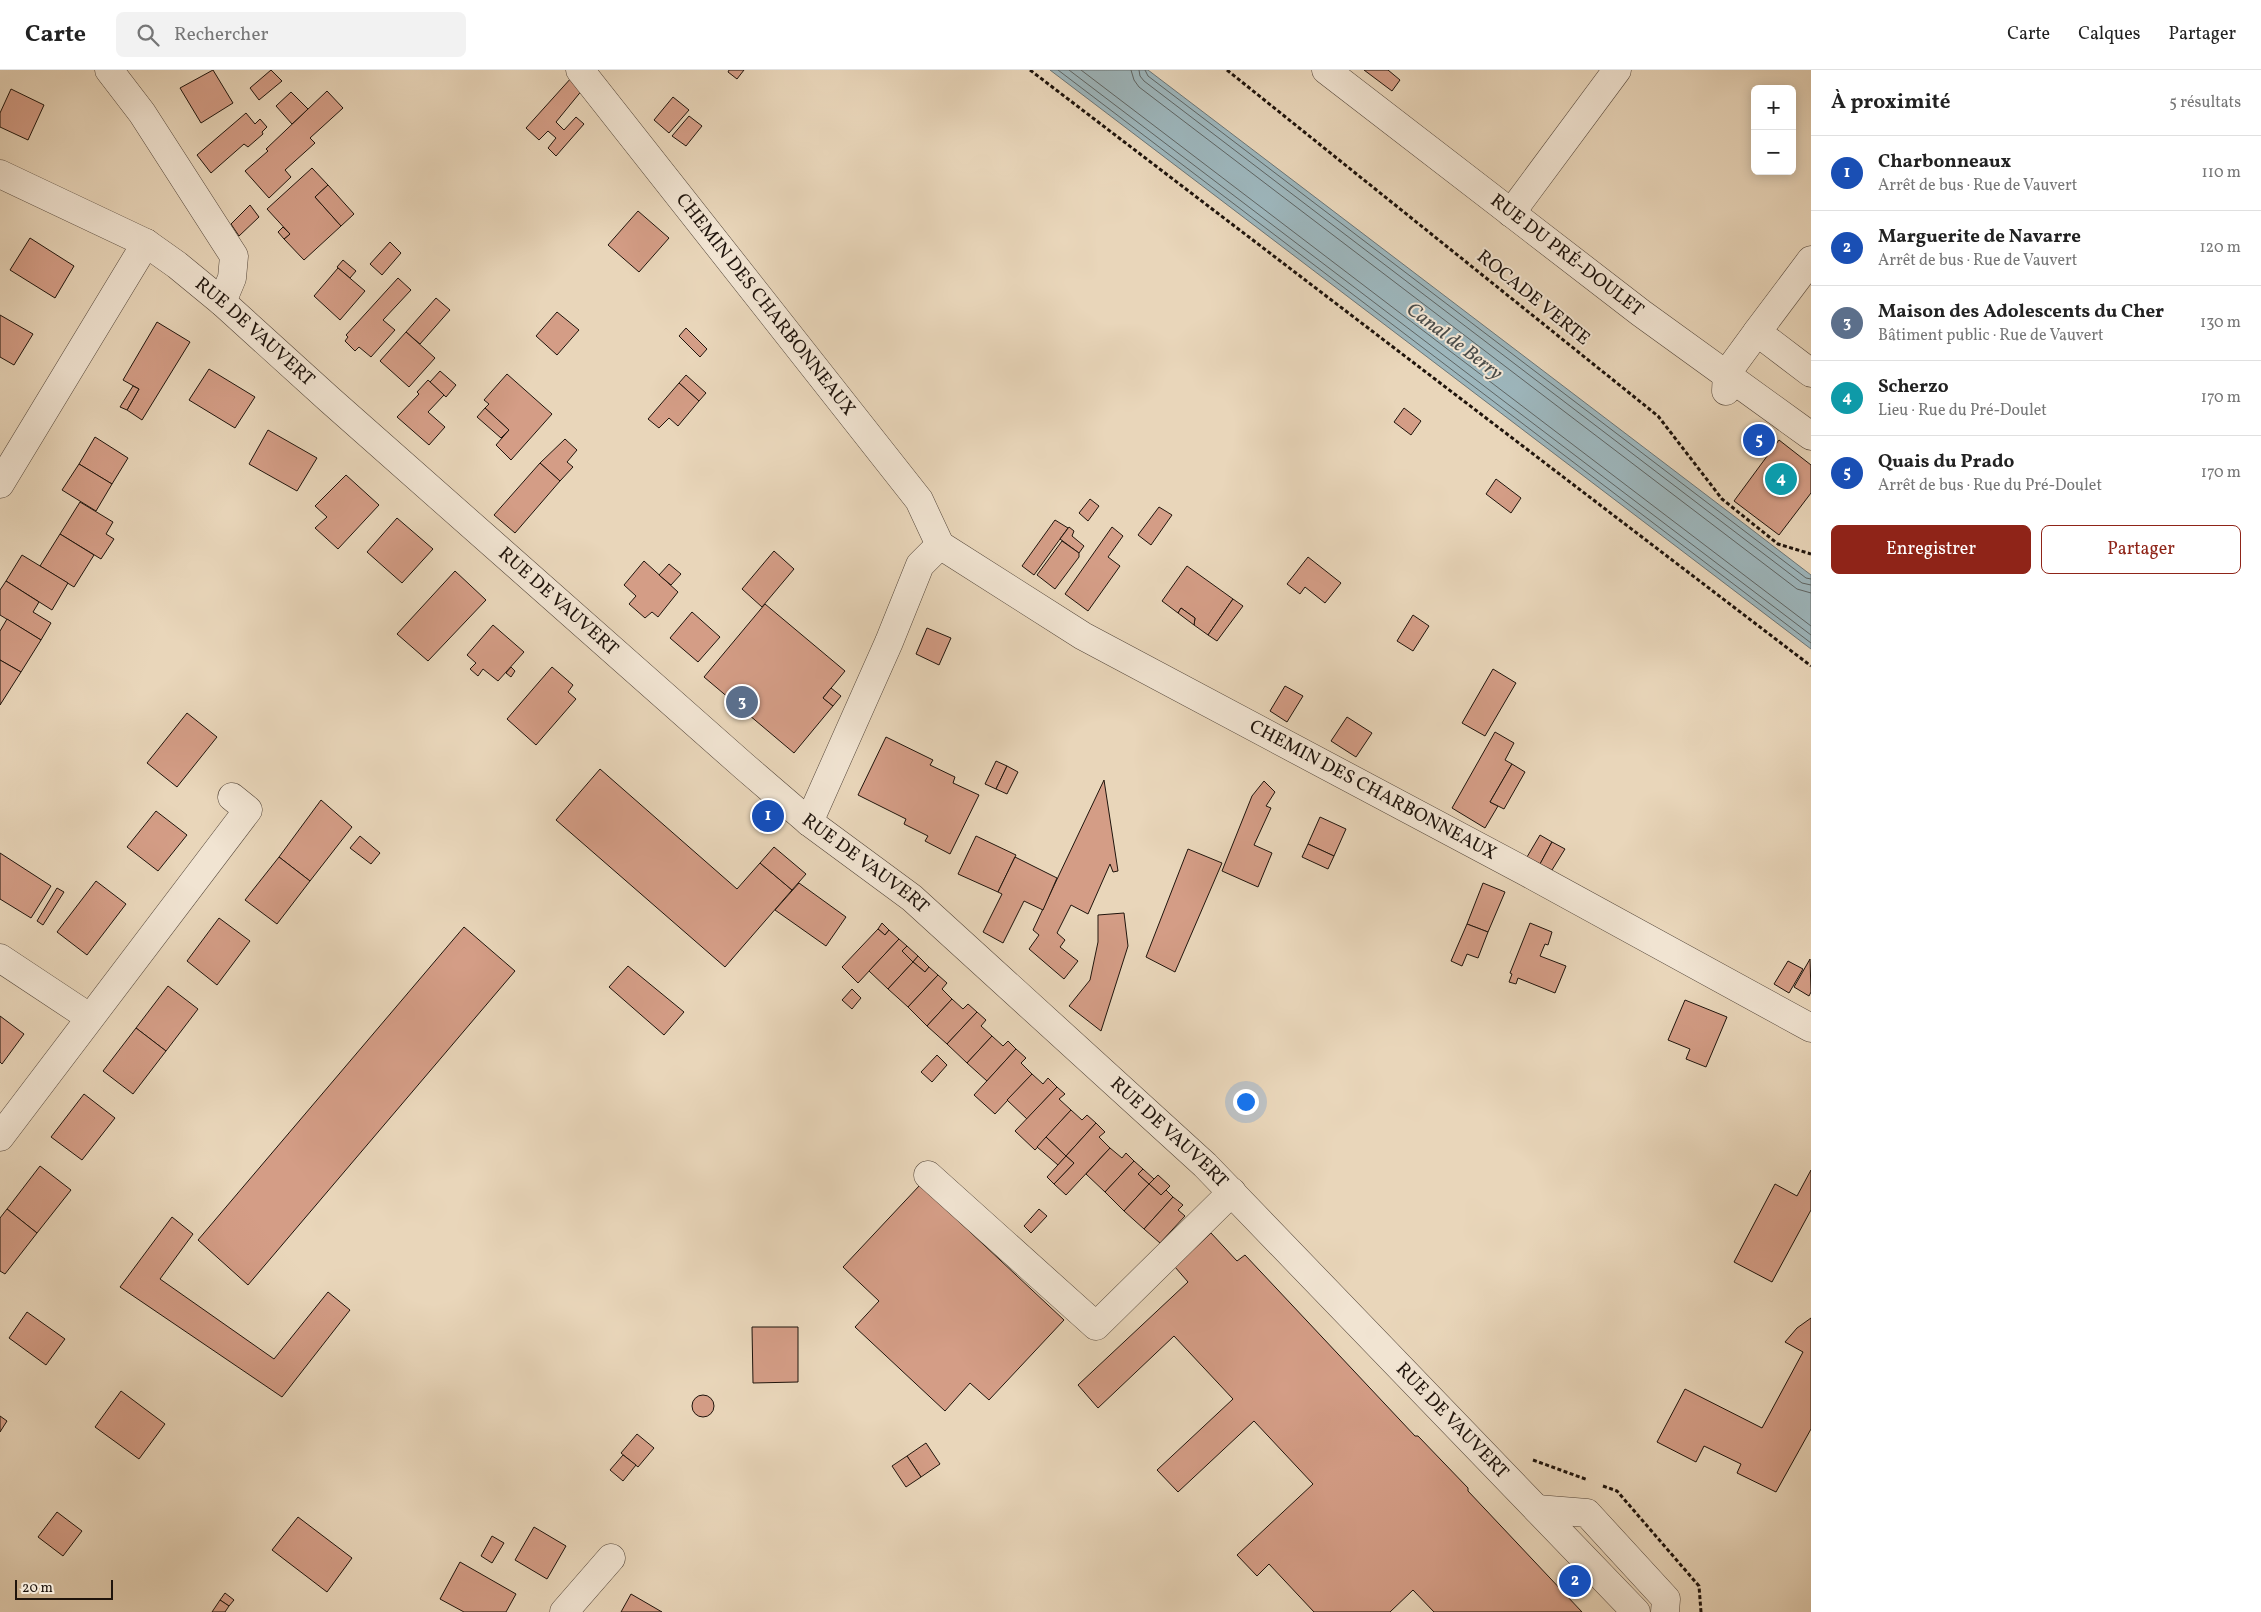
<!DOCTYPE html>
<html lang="fr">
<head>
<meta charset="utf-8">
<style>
	:root { --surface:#fff; --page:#f2f2f2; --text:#222; --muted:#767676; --line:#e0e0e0; --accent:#8f2418 }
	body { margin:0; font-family:Vollkorn,serif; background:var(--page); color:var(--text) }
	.controls { position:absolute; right:15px; top:15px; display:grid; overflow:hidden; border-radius:8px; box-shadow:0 2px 12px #0003 }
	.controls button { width:45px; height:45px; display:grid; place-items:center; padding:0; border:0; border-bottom:1px solid var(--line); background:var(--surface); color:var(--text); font:25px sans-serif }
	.scale { position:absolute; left:15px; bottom:12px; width:98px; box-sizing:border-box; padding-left:5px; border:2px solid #1f140c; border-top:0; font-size:14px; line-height:18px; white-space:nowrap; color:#1f140c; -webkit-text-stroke:4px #f1e4d2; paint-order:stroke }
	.you { position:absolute; left:1245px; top:1031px; width:18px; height:18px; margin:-12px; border:4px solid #fff; border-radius:50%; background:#1a73e8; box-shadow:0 0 0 8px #1a73e833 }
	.badge { display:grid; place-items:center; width:32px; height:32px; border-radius:50%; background:var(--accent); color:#fff; font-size:16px; font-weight:700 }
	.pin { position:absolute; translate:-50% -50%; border:2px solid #fff; box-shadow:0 1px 5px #0006 }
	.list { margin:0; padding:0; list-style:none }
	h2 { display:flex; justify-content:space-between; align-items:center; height:65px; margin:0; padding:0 20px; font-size:21px }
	h2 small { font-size:16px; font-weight:400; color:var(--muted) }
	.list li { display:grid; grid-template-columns:32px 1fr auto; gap:15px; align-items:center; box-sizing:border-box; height:75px; padding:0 20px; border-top:1px solid var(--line) }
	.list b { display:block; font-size:19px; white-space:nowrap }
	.list p { margin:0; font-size:16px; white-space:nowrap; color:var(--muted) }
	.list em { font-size:16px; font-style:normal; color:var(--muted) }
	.actions { display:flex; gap:10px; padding:15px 20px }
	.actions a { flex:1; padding:11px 0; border:1px solid var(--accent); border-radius:8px; text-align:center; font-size:18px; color:var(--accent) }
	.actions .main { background:var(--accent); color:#fff }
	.icon { flex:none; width:28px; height:28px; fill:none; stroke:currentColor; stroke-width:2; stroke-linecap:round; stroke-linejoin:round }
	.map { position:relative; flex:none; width:1811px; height:1542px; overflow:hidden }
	header { display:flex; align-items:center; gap:30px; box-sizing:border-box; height:70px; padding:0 25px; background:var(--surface); border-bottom:1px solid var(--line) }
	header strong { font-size:24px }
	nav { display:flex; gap:28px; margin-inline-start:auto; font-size:18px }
	.search { width:350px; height:45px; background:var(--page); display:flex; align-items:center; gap:12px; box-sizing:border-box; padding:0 18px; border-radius:8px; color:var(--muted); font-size:19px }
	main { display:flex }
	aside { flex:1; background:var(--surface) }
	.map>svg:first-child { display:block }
	.water { fill:#9db6bc; stroke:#6b7576 }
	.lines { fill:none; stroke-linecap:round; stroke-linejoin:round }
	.shore { stroke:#5e6564; stroke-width:1 }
	.building { fill:#d49d86; stroke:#1f140c }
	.minor-casing { stroke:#524438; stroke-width:29 }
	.path { stroke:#1f140c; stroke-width:3; stroke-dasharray:4 2.5; stroke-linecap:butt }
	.minor { stroke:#f1e4d2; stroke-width:28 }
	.labels { text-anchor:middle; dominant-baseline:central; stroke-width:4; stroke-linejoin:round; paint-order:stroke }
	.street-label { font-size:19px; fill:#1f140c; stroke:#f1e4d2 }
	.water-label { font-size:20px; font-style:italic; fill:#4b4d4a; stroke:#f1e4d2 }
</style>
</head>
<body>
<header>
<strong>Carte</strong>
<div class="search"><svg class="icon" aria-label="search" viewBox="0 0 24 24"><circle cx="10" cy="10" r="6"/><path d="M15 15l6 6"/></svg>Rechercher</div>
<nav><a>Carte</a><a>Calques</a><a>Partager</a></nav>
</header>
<main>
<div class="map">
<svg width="1811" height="1542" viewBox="0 0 1811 1542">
	<rect width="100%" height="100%" fill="#e9d6ba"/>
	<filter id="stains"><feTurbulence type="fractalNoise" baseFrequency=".004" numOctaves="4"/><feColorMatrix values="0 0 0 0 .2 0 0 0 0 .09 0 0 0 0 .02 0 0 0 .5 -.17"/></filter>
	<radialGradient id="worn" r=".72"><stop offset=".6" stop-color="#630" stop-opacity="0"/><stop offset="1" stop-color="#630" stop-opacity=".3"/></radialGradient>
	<path class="water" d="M1050,0H1148L1751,459L1811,505V579Z"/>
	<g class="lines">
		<g class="shore">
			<path d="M1058,0L1811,573"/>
			<path d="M1069,0L1811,565"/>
			<path d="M1081,0L1811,556"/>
			<path d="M1131,0L1134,10L1139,17L1797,519L1811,523"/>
			<path d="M1139,0L1140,6L1144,11L1802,513L1811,515"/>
			<path d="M1145,0L1148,6L1806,508L1811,509"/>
		</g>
	</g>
	<g class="building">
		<path d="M213,0L233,33L201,53L180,18Z"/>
		<path d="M271,0L282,11L259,30L250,18Z"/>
		<path d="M729,0H744L737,9L728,2Z"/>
		<path d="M1364,0H1388L1400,10L1392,21Z"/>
		<path d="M572,7L583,19L556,52L564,60L576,47L584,54L556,86L548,78L556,68L548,61L539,70L526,58Z"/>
		<path d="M11,19L44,35L28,70L0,57V43Z"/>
		<path d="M327,21L343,38L310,68L315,73L285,100L291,107L269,128L245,101L268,81L266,79Z"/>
		<path d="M291,22L308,39L292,54L276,36Z"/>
		<path d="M673,27L689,40L669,63L654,50Z"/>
		<path d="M246,43L255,54L260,49L267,57L262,62L263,64L248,77L244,74L211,103L197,85Z"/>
		<path d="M689,46L702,56L686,76L672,66Z"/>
		<path d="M312,98L328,115L315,127L341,156L304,190L284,169L290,164L267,139Z"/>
		<path d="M328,115L354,144L341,156L315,127Z"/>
		<path d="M250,135L259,147L239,166L231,154Z"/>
		<path d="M638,141L669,168L639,202L608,175Z"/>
		<path d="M283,157L290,164L284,169L278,162Z"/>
		<path d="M30,168L74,196L55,228L10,200Z"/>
		<path d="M390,172L401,183L382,205L370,194Z"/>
		<path d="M343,190L356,201L350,208L337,197Z"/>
		<path d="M338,198L365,221L340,250L314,226Z"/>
		<path d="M398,208L411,220L383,250L395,260L371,287L359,277L355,281L345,271L348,267L346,265Z"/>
		<path d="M436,228L450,240L420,274L406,262Z"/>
		<path d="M557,242L579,260L557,285L536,266Z"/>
		<path d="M0,245L33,264L14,295L0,287Z"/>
		<path d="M157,252L190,272L142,350L127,340L139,319L123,310Z"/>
		<path d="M686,258L707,279L700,287L679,266Z"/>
		<path d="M406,262L435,288L409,317L380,291Z"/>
		<path d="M209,299L255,327L235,358L189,330Z"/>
		<path d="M440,301L456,315L446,327L430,312Z"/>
		<path d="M507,304L552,344L511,390L496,375L509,360L485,338L489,334L484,330Z"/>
		<path d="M686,305L706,323L699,331L679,313Z"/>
		<path d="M428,310L444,325L428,342L445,357L429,375L397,347L419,324L417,322Z"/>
		<path d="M679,313L699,331L678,356L669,348L659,358L648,349Z"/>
		<path d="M133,316L139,319L127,340L120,337Z"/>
		<path d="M485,338L509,360L501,368L477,347Z"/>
		<path d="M1404,338L1421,351L1411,365L1394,352Z"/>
		<path d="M268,360L317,388L297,421L249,394Z"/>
		<path d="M95,367L128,388L112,414L79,394Z"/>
		<path d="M565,369L577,380L567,392L573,397L560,411L540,393Z"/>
		<path d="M1779,370L1811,395V423L1779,465L1734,431Z"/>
		<path d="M540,393L560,411L515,463L494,445Z"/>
		<path d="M79,394L112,414L96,441L62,420Z"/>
		<path d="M346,405L379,435L338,479L315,458L327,447L315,436Z"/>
		<path d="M1496,409L1521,428L1511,443L1486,424Z"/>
		<path d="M1090,429L1099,436L1088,451L1079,443Z"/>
		<path d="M80,432L113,452L106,464L114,469L101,489L60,464Z"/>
		<path d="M1159,437L1172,445L1151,475L1138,465Z"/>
		<path d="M397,448L433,479L402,513L367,482Z"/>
		<path d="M1055,450L1068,458L1034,505L1022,496Z"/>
		<path d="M1069,457L1074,461L1072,466L1084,476L1079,483L1060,469Z"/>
		<path d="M1112,457L1123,466L1108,487L1120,496L1088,541L1065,524Z"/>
		<path d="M60,464L94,485L74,517L40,496Z"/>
		<path d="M1062,471L1079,483V487L1055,519L1037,505Z"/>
		<path d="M774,481L794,499L762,537L742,519Z"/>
		<path d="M22,485L68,513L52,540L6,511Z"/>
		<path d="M1308,487L1341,513L1325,533L1305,517L1300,524L1287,514Z"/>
		<path d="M644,491L678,522L658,547L652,542L645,548L629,534L636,526L624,515Z"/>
		<path d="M669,494L681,504L671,515L659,505Z"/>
		<path d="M1187,496L1233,529L1208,565L1194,555L1195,548L1181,538L1178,543L1162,531Z"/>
		<path d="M455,501L486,530L428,591L397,564Z"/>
		<path d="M6,511L39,532L33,542L51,553L41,570L0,545V520Z"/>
		<path d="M1233,529L1243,536L1217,571L1208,565Z"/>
		<path d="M765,534L845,601L823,628L833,636L794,683L704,607Z"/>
		<path d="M1181,538L1195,548L1194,555L1178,543Z"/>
		<path d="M692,542L720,567L698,592L670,568Z"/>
		<path d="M1413,545L1429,556L1413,581L1397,571Z"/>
		<path d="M7,549L41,570L21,602L0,590V561Z"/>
		<path d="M493,555L524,582L498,611L483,599L478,606L470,599L476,593L467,585Z"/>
		<path d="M927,558L951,568L939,595L916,584Z"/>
		<path d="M0,590L21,602L0,635Z"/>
		<path d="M511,597L515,601L511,607L506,603Z"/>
		<path d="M552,597L573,615L568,622L576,629L536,675L507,649Z"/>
		<path d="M1493,599L1516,613L1485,666L1462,653Z"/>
		<path d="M1285,616L1303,626L1287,652L1270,641Z"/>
		<path d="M831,618L841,626L833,636L823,628Z"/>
		<path d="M187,643L217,667L177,717L147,693Z"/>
		<path d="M1347,647L1372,663L1356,687L1331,671Z"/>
		<path d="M1495,662L1514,673L1505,690L1512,694L1490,732L1498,736L1485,758L1452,738Z"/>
		<path d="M886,667L933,690L930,695L955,707L953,713L979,725L950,784L925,771L928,766L904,754L906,749L858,725Z"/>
		<path d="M996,691L1007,696L996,719L985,714Z"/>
		<path d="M1512,694L1525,702L1504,739L1490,732Z"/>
		<path d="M1007,696L1018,702L1007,724L996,719Z"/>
		<path d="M600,699L737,819L760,793L792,820L725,897L556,750Z"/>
		<path d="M1104,710L1118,801L1113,802L1110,794L1088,844L1071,835L1057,863L1065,870L1060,877L1078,891L1064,909L1029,879L1039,865L1033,860Z"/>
		<path d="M1264,711L1275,722L1266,736L1271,738L1254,775L1272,783L1258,817L1222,801L1252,726Z"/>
		<path d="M321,730L352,757L310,811L279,787Z"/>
		<path d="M156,741L187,765L158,801L127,777Z"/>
		<path d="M1320,747L1346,759L1334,786L1308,774Z"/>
		<path d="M1540,765L1552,772L1540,794L1527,787Z"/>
		<path d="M360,766L380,783L371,794L350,778Z"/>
		<path d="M976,766L1016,785L998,822L958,804Z"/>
		<path d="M1552,772L1565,779L1552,800L1540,794Z"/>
		<path d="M1308,774L1334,786L1328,799L1302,787Z"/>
		<path d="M774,777L806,804L792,820L760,793Z"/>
		<path d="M1188,779L1222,793L1175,902L1146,887Z"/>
		<path d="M0,783L51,816L31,848L0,829Z"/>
		<path d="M279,787L310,811L277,854L245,830Z"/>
		<path d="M1015,787L1057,808L1043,840L1024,831L1003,873L983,862L1002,824L998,822Z"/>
		<path d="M96,811L126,834L87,885L57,862Z"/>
		<path d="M799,813L846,847L826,876L775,840Z"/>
		<path d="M1483,813L1505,822L1488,862L1467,854Z"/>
		<path d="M57,818L64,822L43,855L37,851Z"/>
		<path d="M1124,843L1128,876L1101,961L1069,936L1090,910L1098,872V845Z"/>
		<path d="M219,848L250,871L217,915L187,891Z"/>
		<path d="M882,853L889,860L885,865L878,859Z"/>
		<path d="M1530,853L1552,862L1548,875L1545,874L1540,886L1566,896L1555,923L1518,908L1516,914L1509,912L1512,904L1510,903Z"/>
		<path d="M1467,854L1488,862L1478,888L1467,884L1462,896L1451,891Z"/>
		<path d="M464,857L515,901L248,1215L198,1170Z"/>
		<path d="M878,859L885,865L889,860L899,869L858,913L842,897Z"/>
		<path d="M899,869L907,876L902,881L913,892L888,919L869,901Z"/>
		<path d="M907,876L918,886L913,892L902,881Z"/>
		<path d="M918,886L929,897L925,902L913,892Z"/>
		<path d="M1810,889L1811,922L1809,926L1794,917Z"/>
		<path d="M1788,891L1803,899L1789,923L1774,914Z"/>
		<path d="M913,892L925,902L929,897L938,905L908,937L888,919Z"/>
		<path d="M628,896L684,942L664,965L609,917Z"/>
		<path d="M938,905L947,913L942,919L952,929L927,956L908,937Z"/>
		<path d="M168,916L198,939L166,981L136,958Z"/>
		<path d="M852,919L861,928L852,939L842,930Z"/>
		<path d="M952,929L963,939L968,934L977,942L947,974L927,956Z"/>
		<path d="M1685,930L1727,947L1706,997L1686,989L1690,979L1668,970Z"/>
		<path d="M977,942L986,950L981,956L992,966L967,993L947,974Z"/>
		<path d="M0,946L24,964L2,994L0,992Z"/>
		<path d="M136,958L166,981L133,1024L103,1001Z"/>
		<path d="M992,966L1003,976L1008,971L1016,979L987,1011L967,993Z"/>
		<path d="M1016,979L1026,988L1021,993L1032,1004L995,1044L974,1025Z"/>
		<path d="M937,985L947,995L932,1012L921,1002Z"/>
		<path d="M1032,1004L1043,1014L1048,1008L1057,1017L1027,1049L1007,1030Z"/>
		<path d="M1057,1017L1065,1024L1059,1029L1071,1040L1035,1080L1015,1061Z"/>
		<path d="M84,1024L115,1048L82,1090L51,1067Z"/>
		<path d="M1071,1040L1082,1050L1087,1045L1096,1053L1066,1086L1046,1067Z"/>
		<path d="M1096,1053L1105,1062L1099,1067L1110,1078L1066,1125L1054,1114L1074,1093L1066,1086Z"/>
		<path d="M1046,1067L1066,1086L1058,1095L1037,1077Z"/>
		<path d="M1110,1078L1122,1088L1126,1083L1134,1091L1105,1122L1086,1104Z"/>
		<path d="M1066,1086L1074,1093L1054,1114L1047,1107Z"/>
		<path d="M1134,1091L1143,1099L1138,1104L1149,1114L1124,1141L1105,1122Z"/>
		<path d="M40,1096L71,1120L37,1163L7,1139Z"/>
		<path d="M1143,1099L1154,1109L1149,1114L1138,1104Z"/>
		<path d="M1811,1100V1140L1772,1212L1734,1192L1775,1114L1797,1126Z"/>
		<path d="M1158,1105L1170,1116L1161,1125L1149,1114Z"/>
		<path d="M1149,1114L1161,1125L1166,1120L1173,1127L1144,1159L1124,1141Z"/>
		<path d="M920,1115L1064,1250L989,1330L970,1313L945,1341L855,1257L879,1231L843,1197Z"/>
		<path d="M1173,1127L1183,1135L1178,1140L1185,1146L1160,1173L1144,1159Z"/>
		<path d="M7,1139L37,1163L5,1204L0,1201V1148Z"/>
		<path d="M1039,1139L1047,1146L1031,1163L1024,1156Z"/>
		<path d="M172,1147L193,1164L160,1209L274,1289L328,1222L350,1240L282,1327L120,1217Z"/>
		<path d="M1211,1163L1237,1191L1245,1185L1415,1366H1418L1468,1418V1421L1582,1542H1434L1413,1520L1390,1542H1314L1269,1494L1257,1506L1237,1485L1313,1414L1254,1351L1178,1422L1157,1400L1233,1329L1174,1266L1098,1338L1078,1315L1188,1212L1175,1197Z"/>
		<path d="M27,1242L65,1269L46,1295L9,1268Z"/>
		<path d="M1811,1248V1359L1776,1422L1737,1403L1741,1394L1704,1376L1696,1392L1657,1372L1685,1319L1762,1358L1803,1282L1785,1272L1797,1258Z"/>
		<path d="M752,1257H798V1312L753,1313Z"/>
		<path d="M121,1321L165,1354L139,1389L95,1357Z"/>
		<circle cx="703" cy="1336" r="11"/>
		<path d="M0,1346L7,1351L0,1362Z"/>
		<path d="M637,1364L654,1378L638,1397L621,1383Z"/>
		<path d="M926,1373L940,1394L921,1407L907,1386Z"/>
		<path d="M623,1385L636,1395L623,1411L610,1400Z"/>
		<path d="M907,1386L921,1407L906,1417L892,1396Z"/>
		<path d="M57,1442L82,1461L63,1486L38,1467Z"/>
		<path d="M298,1447L352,1488L327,1522L272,1480Z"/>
		<path d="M534,1457L566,1476L547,1509L515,1490Z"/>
		<path d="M492,1466L504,1473L492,1493L481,1486Z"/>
		<path d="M460,1492L516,1524L506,1542H464L440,1529Z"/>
		<path d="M225,1523L234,1530L229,1536L220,1530Z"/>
		<path d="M631,1524L662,1542H621Z"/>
		<path d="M220,1530L229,1536L225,1542H212Z"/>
	</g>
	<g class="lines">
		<g class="minor-casing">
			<g id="minor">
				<path d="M109,0L142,43L234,186L232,208L222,232"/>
				<path id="s1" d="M580,0L919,430L940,475"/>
				<path id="s2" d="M1326,0L1641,243L1811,366"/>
				<path id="s3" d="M0,104L146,173L177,195L222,232L330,330L745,697L809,752L912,828L1205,1095L1636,1542"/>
				<path d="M1511,143L1617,0"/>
				<path d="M1811,190L1757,262L1811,303"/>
				<path d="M1726,321L1727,303L1757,262"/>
				<path d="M0,414L146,173"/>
				<path id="s4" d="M809,752L889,572L920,495L940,475L1083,566L1528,803L1811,958"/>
				<path d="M0,888L89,947"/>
				<path d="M0,1067L248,740L232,727"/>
				<path d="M928,1105L1096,1256L1232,1122"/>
				<path d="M1537,1439L1587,1443L1666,1529L1665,1542"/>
				<path d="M564,1542L611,1488"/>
			</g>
		</g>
		<g class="path">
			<path d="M1030,0L1811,596"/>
			<path d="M1227,0L1658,346L1722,429L1778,474L1811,484"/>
			<path d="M1533,1390L1588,1410"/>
			<path d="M1603,1416L1617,1421L1699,1516L1701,1542"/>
		</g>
		<use href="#minor" class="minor"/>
	</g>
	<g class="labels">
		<g class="street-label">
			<text stroke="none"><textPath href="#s2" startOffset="304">RUE DU PRÉ-DOULET</textPath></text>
			<text transform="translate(1533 228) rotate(39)">ROCADE VERTE</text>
			<text stroke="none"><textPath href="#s1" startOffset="299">CHEMIN DES CHARBONNEAUX</textPath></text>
			<text stroke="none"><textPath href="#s3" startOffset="302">RUE DE VAUVERT</textPath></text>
			<text stroke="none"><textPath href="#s3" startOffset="708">RUE DE VAUVERT</textPath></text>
			<text stroke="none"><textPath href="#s4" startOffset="806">CHEMIN DES CHARBONNEAUX</textPath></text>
			<text stroke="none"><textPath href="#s3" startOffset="1112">RUE DE VAUVERT</textPath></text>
			<text stroke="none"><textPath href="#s3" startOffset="1518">RUE DE VAUVERT</textPath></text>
			<text stroke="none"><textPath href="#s3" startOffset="1922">RUE DE VAUVERT</textPath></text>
		</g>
		<g class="water-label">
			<text transform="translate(1454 272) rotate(37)">Canal de Berry</text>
		</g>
	</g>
	<rect width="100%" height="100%" filter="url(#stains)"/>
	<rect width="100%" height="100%" fill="url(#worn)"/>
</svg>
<div class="controls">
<button>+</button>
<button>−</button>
</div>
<div class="scale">20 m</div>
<div class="you"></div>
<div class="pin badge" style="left:768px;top:746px;background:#1a4fb4">1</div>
<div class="pin badge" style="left:1575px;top:1511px;background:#1a4fb4">2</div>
<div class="pin badge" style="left:742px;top:632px;background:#5c6f8a">3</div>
<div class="pin badge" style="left:1781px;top:409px;background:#0f9aa8">4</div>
<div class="pin badge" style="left:1759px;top:370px;background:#1a4fb4">5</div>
</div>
<aside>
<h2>À proximité<small>5 résultats</small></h2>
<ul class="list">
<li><span class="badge" style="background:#1a4fb4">1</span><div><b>Charbonneaux</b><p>Arrêt de bus · Rue de Vauvert</p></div><em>110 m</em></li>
<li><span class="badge" style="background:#1a4fb4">2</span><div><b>Marguerite de Navarre</b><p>Arrêt de bus · Rue de Vauvert</p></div><em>120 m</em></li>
<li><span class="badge" style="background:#5c6f8a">3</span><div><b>Maison des Adolescents du Cher</b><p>Bâtiment public · Rue de Vauvert</p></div><em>130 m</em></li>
<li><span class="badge" style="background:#0f9aa8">4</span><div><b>Scherzo</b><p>Lieu · Rue du Pré-Doulet</p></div><em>170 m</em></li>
<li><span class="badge" style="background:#1a4fb4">5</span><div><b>Quais du Prado</b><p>Arrêt de bus · Rue du Pré-Doulet</p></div><em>170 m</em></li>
</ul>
<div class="actions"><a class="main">Enregistrer</a><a>Partager</a></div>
</aside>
</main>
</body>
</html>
